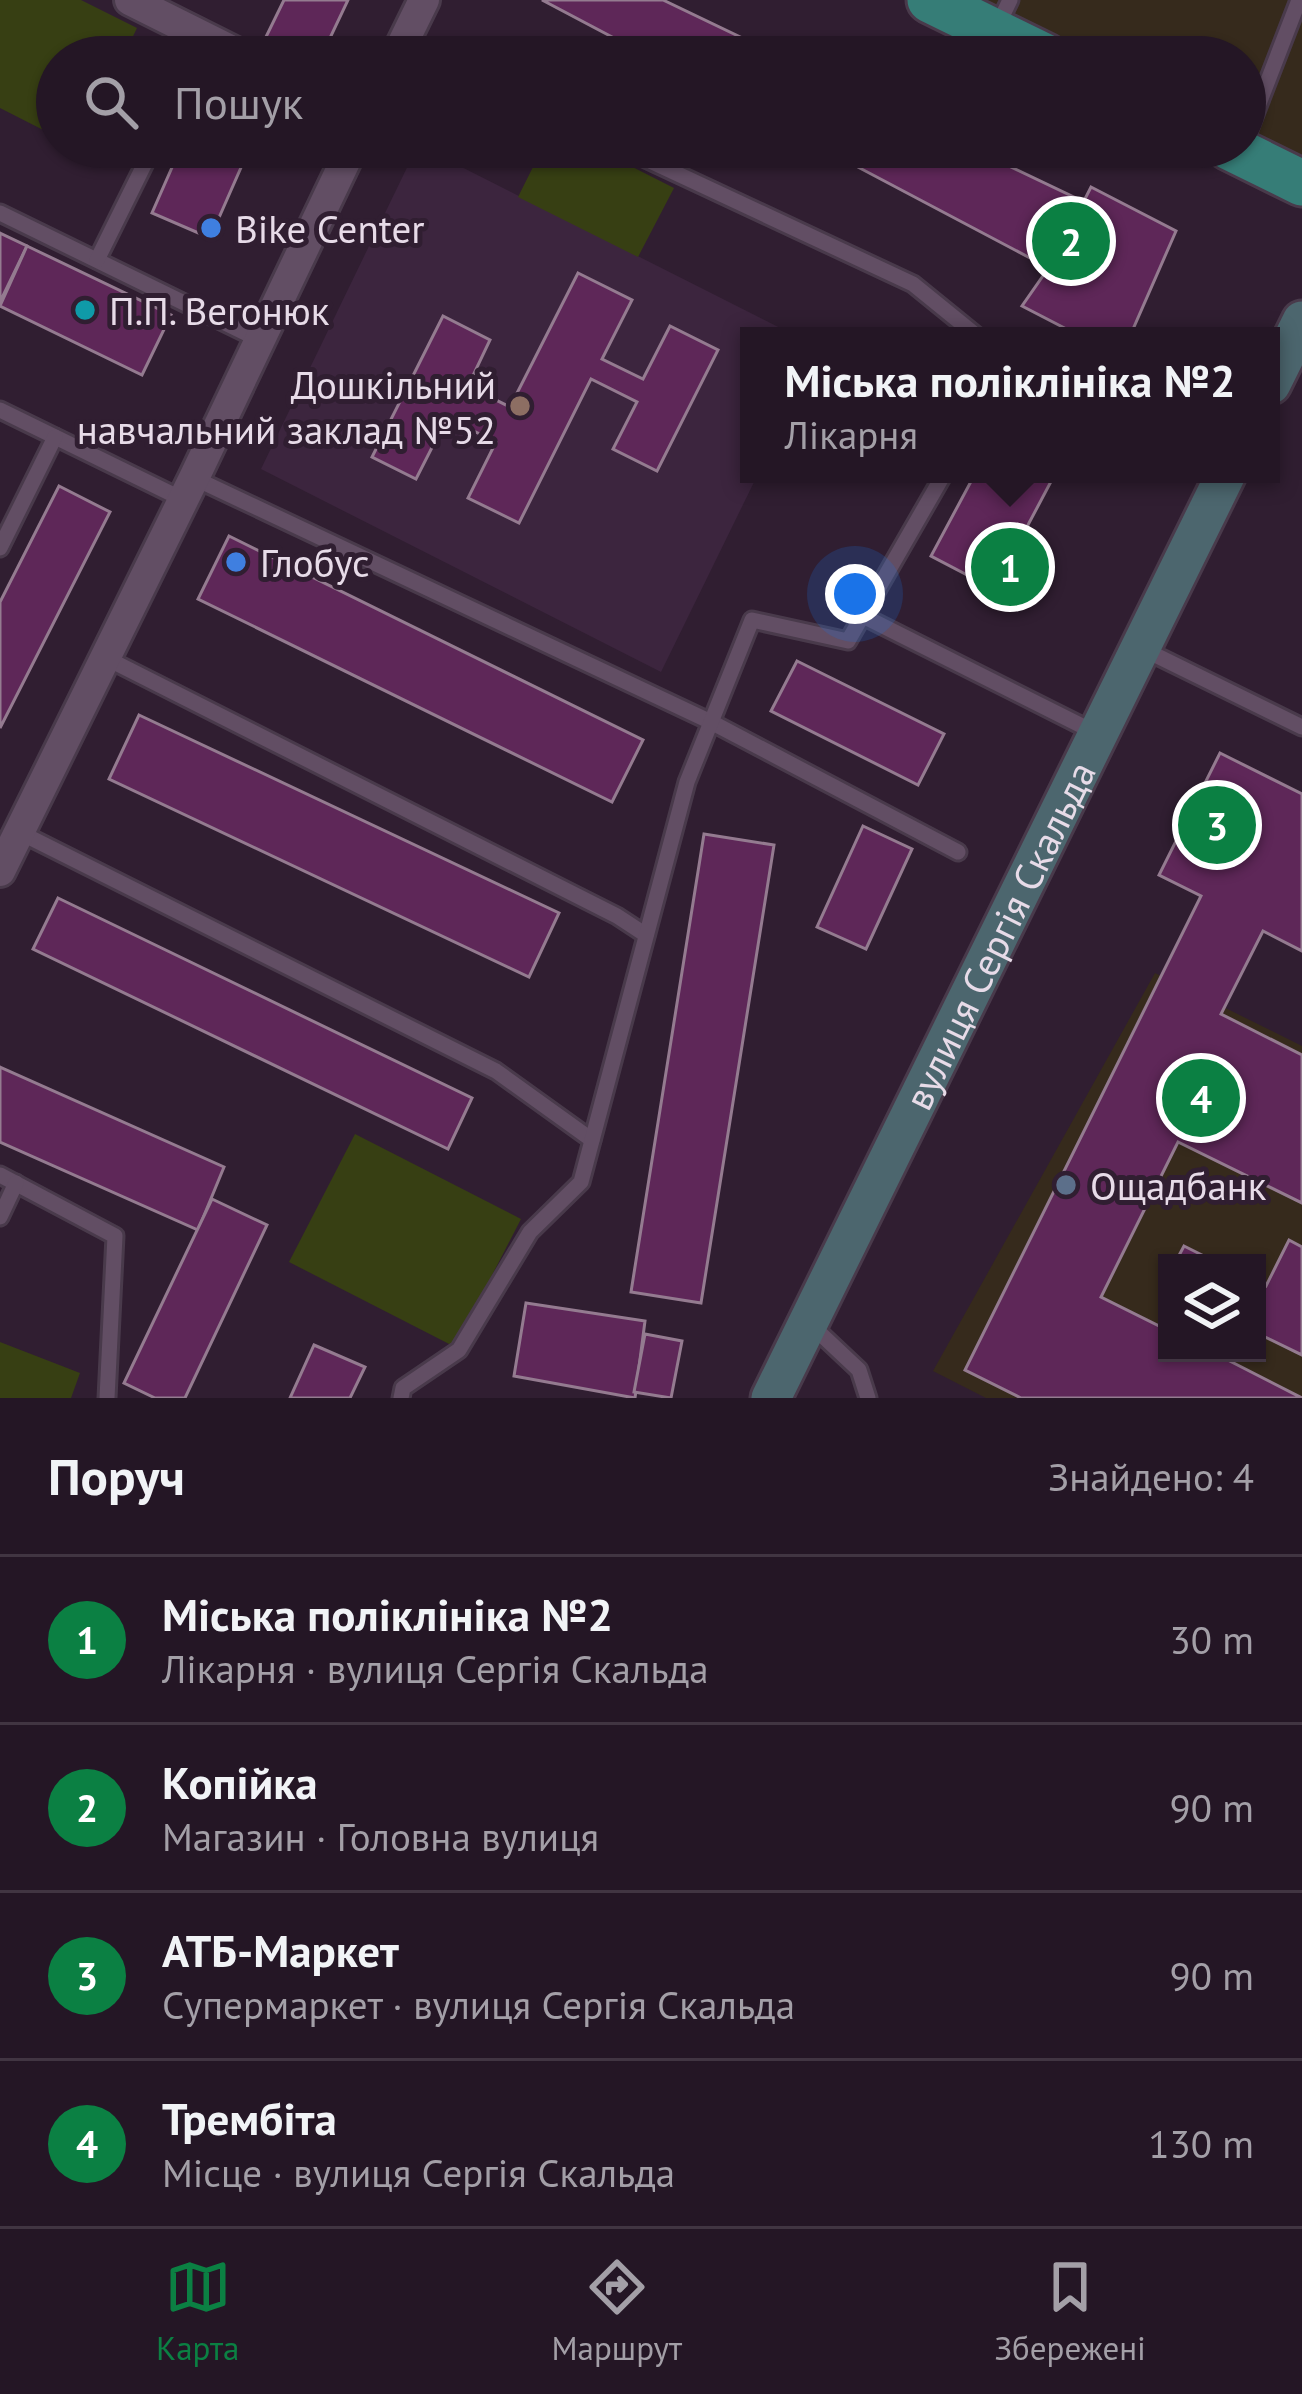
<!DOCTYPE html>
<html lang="uk">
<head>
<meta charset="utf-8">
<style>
	:root { --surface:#241625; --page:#302332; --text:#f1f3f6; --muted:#a39fa7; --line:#413542; --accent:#0b8043 }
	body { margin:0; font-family:"PT Sans",sans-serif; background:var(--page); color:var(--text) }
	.controls { position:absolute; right:36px; bottom:36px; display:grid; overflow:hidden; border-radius:0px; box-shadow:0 3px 9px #0004 }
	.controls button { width:108px; height:108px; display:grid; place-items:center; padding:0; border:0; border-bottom:3px solid var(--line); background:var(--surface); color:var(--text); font:60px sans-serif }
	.you { position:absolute; left:855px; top:594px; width:42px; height:42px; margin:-30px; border:9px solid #fff; border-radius:50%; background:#1a73e8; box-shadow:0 0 0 18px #1a73e833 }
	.badge { display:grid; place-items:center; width:78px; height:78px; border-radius:50%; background:var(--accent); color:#fff; font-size:39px; font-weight:700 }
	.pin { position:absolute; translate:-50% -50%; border:6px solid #fff; box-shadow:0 3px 12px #0006 }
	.popup { position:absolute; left:740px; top:327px; width:540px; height:156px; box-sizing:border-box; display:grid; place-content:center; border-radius:0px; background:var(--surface); filter:drop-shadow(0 3px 9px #0005); font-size:39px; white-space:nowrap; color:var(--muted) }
	.popup b { font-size:45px; color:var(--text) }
	.popup::after { content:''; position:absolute; left:50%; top:100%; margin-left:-24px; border:24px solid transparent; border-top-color:var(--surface) }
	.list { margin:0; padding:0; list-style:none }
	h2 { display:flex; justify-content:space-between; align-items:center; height:156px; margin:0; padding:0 48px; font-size:51px }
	h2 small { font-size:39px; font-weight:400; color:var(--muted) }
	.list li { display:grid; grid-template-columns:78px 1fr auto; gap:36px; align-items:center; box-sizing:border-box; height:168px; padding:0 48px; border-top:3px solid var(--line) }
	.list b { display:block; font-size:45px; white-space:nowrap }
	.list p { margin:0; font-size:39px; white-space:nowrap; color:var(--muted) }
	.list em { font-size:39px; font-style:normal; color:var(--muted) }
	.icon { flex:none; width:66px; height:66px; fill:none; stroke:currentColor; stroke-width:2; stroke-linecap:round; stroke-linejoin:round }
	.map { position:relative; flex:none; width:1302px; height:1398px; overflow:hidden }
	.search { position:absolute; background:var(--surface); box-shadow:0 3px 9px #0004; left:36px; right:36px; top:36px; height:132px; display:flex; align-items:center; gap:30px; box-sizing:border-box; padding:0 42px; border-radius:66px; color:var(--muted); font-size:45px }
	.sheet { height:828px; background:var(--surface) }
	nav { display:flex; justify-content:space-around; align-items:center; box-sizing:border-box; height:168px; border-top:3px solid var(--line); background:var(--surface); font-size:33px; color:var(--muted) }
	nav a { display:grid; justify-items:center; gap:6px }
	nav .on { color:var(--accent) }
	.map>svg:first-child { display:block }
	.industrial { fill:#362a1c; fill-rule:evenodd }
	.built { fill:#3c253e }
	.green { fill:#373f13 }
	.building { fill:#5e2758; stroke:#947b90; stroke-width:3 }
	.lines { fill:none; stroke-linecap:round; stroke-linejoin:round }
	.service-casing { stroke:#493a4b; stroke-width:21 }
	.minor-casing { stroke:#493a4b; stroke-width:36 }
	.secondary-casing { stroke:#493a4b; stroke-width:45 }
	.primary-casing { stroke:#493a4b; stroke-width:51 }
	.service { stroke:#624e64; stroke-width:15 }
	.minor { stroke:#624e64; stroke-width:30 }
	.secondary { stroke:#4c666e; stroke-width:39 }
	.primary { stroke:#367d77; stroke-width:45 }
	.shop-dot { fill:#3f7fe0; stroke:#301e31; stroke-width:4.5 }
	.culture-dot { fill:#0f9aa8; stroke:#301e31; stroke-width:4.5 }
	.education-dot { fill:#8d6e63; stroke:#301e31; stroke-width:4.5 }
	.service-dot { fill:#5c6f8a; stroke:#301e31; stroke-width:4.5 }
	.labels { text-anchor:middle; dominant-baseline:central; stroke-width:10; stroke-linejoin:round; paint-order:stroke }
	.poi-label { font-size:39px; fill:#e7dbe8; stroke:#301e31; text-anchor:start }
	.street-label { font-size:39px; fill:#e7dbe8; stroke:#301e31 }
</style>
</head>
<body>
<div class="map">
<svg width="1302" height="1398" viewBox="0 0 1302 1398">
	<rect width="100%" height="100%" fill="#301e31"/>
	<g class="industrial">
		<path d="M947,0H1302V178L1245,147V57H1061Z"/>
		<path d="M1155,973L1302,1046V1398H986L933,1371ZM1167,1263H1257V1353H1167Z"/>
	</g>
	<path class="built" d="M417,147H422L796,336H749V474H758L661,672L261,469Z"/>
	<g class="green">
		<path d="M0,0H81L137,28L123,57H57V137L0,108Z"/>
		<path d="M543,147H593L674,188L638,257L518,197Z"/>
		<path d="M355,1134L521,1219L455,1347L289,1262Z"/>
		<path d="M0,1342L80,1373L71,1398H0Z"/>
	</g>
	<g class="building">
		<path d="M284,0H348L321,57H288L262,45Z"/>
		<path d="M542,0H663L782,57H650Z"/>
		<path d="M181,147H250L210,238L152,213Z"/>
		<path d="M820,147H969L1080,200L1049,268Z"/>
		<path d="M1091,187L1176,231L1130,336H1080L1022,306L1054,260Z"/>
		<path d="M0,233L27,246L0,302Z"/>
		<path d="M27,246L171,315L142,375L0,306Z"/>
		<path d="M578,273L632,300L602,359L643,379L670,326L718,350L657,471L613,449L637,402L591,379L519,523L468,498L496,442L447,418L416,479L372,457L443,316L490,340L468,386L510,407Z"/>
		<path d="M975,474H1055L994,589L931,556Z"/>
		<path d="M59,486L110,512L0,728V602Z"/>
		<path d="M229,536L643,740L612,802L198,599Z"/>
		<path d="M797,661L944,734L918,785L771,711Z"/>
		<path d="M139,715L559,913L529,977L109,779Z"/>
		<path d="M1220,753L1302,794V951L1263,931L1221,1014L1302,1055V1203L1178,1142L1101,1297L1167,1330V1353H1214L1302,1398H1021L965,1370L1201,896L1159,875Z"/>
		<path d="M863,826L912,849L866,949L817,927Z"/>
		<path d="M704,834L774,845L701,1303L631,1292Z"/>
		<path d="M58,898L472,1098L448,1149L33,949Z"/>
		<path d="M0,1067L224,1167L198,1230L0,1142Z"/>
		<path d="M212,1199L267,1225L185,1398H155L124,1383Z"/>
		<path d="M1289,1240L1302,1247V1355L1257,1333V1282L1266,1286Z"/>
		<path d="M1184,1246L1218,1263H1175Z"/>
		<path d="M526,1303L645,1321L635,1398L514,1376Z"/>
		<path d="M645,1334L682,1341L671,1398L634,1392Z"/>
		<path d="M314,1345L365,1367L350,1398H290Z"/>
	</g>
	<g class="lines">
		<g class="service-casing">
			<g id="service">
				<path d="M996,29L1010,0"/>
				<path d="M402,45L428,57"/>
				<path d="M1245,140L1299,0"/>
				<path d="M620,147L913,284L977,336"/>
				<path d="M0,213L260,340"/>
				<path d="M97,260L153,147"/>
				<path d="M0,410L182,499"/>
				<path d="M194,478L711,722L958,852"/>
				<path d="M0,548L55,437"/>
				<path d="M863,616L1096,733"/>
				<path d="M1143,649L1302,727"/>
				<path d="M104,657L617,916L646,935"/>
				<path d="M19,832L496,1071L592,1140"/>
				<path d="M0,1175L115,1236L107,1398"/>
				<path d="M0,1217L16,1183"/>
				<path d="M808,1322L859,1370L868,1398"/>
				<path d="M401,1398L403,1388L459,1350L530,1232L581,1182L687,782L752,620L848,641L944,474"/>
			</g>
		</g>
		<g class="minor-casing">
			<g id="minor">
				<path d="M130,0L244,57"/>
				<path d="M396,57L424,0"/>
				<path d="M0,871L194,478L352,147"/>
			</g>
		</g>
		<g class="secondary-casing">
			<g id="secondary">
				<path d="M1271,384L1302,321"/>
				<path id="s1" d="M771,1398L1226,474"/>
			</g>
		</g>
		<g class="primary-casing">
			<g id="primary">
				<path d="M930,0L1046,57"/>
				<path d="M1229,147L1302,183"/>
			</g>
		</g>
		<use href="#service" class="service"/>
		<use href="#minor" class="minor"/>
		<use href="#secondary" class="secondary"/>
		<use href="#primary" class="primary"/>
	</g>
	<g class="shop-dot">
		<circle cx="211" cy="228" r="12"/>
		<circle cx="236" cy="562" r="12"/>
	</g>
	<circle class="culture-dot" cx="85" cy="310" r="12"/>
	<circle class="education-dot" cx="520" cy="406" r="12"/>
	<circle class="service-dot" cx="1066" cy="1185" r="12"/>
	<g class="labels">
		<g class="poi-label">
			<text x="235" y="228">Bike Center</text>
			<text x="109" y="310">П.П. Вегонюк</text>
			<text x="496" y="384" text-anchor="end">Дошкільний<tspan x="496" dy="45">навчальний заклад №52</tspan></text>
			<text x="260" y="562">Глобус</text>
			<text x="1090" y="1185">Ощадбанк</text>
		</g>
		<g class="street-label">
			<text stroke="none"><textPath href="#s1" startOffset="516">вулиця Сергія Скальда</textPath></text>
		</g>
	</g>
</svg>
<div class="controls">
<button><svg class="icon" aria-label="layers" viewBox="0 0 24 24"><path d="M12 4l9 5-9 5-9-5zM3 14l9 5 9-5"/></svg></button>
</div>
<div class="you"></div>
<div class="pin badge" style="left:1010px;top:567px">1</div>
<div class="popup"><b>Міська поліклініка №2</b>Лікарня</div>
<div class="pin badge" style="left:1071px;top:241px">2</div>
<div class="pin badge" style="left:1217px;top:825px">3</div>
<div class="pin badge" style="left:1201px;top:1098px">4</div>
<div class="search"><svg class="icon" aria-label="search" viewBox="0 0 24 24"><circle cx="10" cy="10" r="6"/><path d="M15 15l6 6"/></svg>Пошук</div>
</div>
<section class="sheet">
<h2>Поруч<small>Знайдено: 4</small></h2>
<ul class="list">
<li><span class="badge">1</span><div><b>Міська поліклініка №2</b><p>Лікарня · вулиця Сергія Скальда</p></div><em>30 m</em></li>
<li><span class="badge">2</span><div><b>Копійка</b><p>Магазин · Головна вулиця</p></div><em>90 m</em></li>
<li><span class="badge">3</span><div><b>АТБ-Маркет</b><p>Супермаркет · вулиця Сергія Скальда</p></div><em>90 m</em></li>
<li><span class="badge">4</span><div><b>Трембіта</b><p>Місце · вулиця Сергія Скальда</p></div><em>130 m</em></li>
</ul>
</section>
<nav>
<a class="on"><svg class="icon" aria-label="map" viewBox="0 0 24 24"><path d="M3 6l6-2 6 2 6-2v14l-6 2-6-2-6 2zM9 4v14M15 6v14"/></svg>Карта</a>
<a><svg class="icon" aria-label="directions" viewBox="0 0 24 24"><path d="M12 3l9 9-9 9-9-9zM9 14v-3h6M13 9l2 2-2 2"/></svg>Маршрут</a>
<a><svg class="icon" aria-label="saved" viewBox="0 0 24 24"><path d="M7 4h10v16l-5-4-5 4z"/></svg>Збережені</a>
</nav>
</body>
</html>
